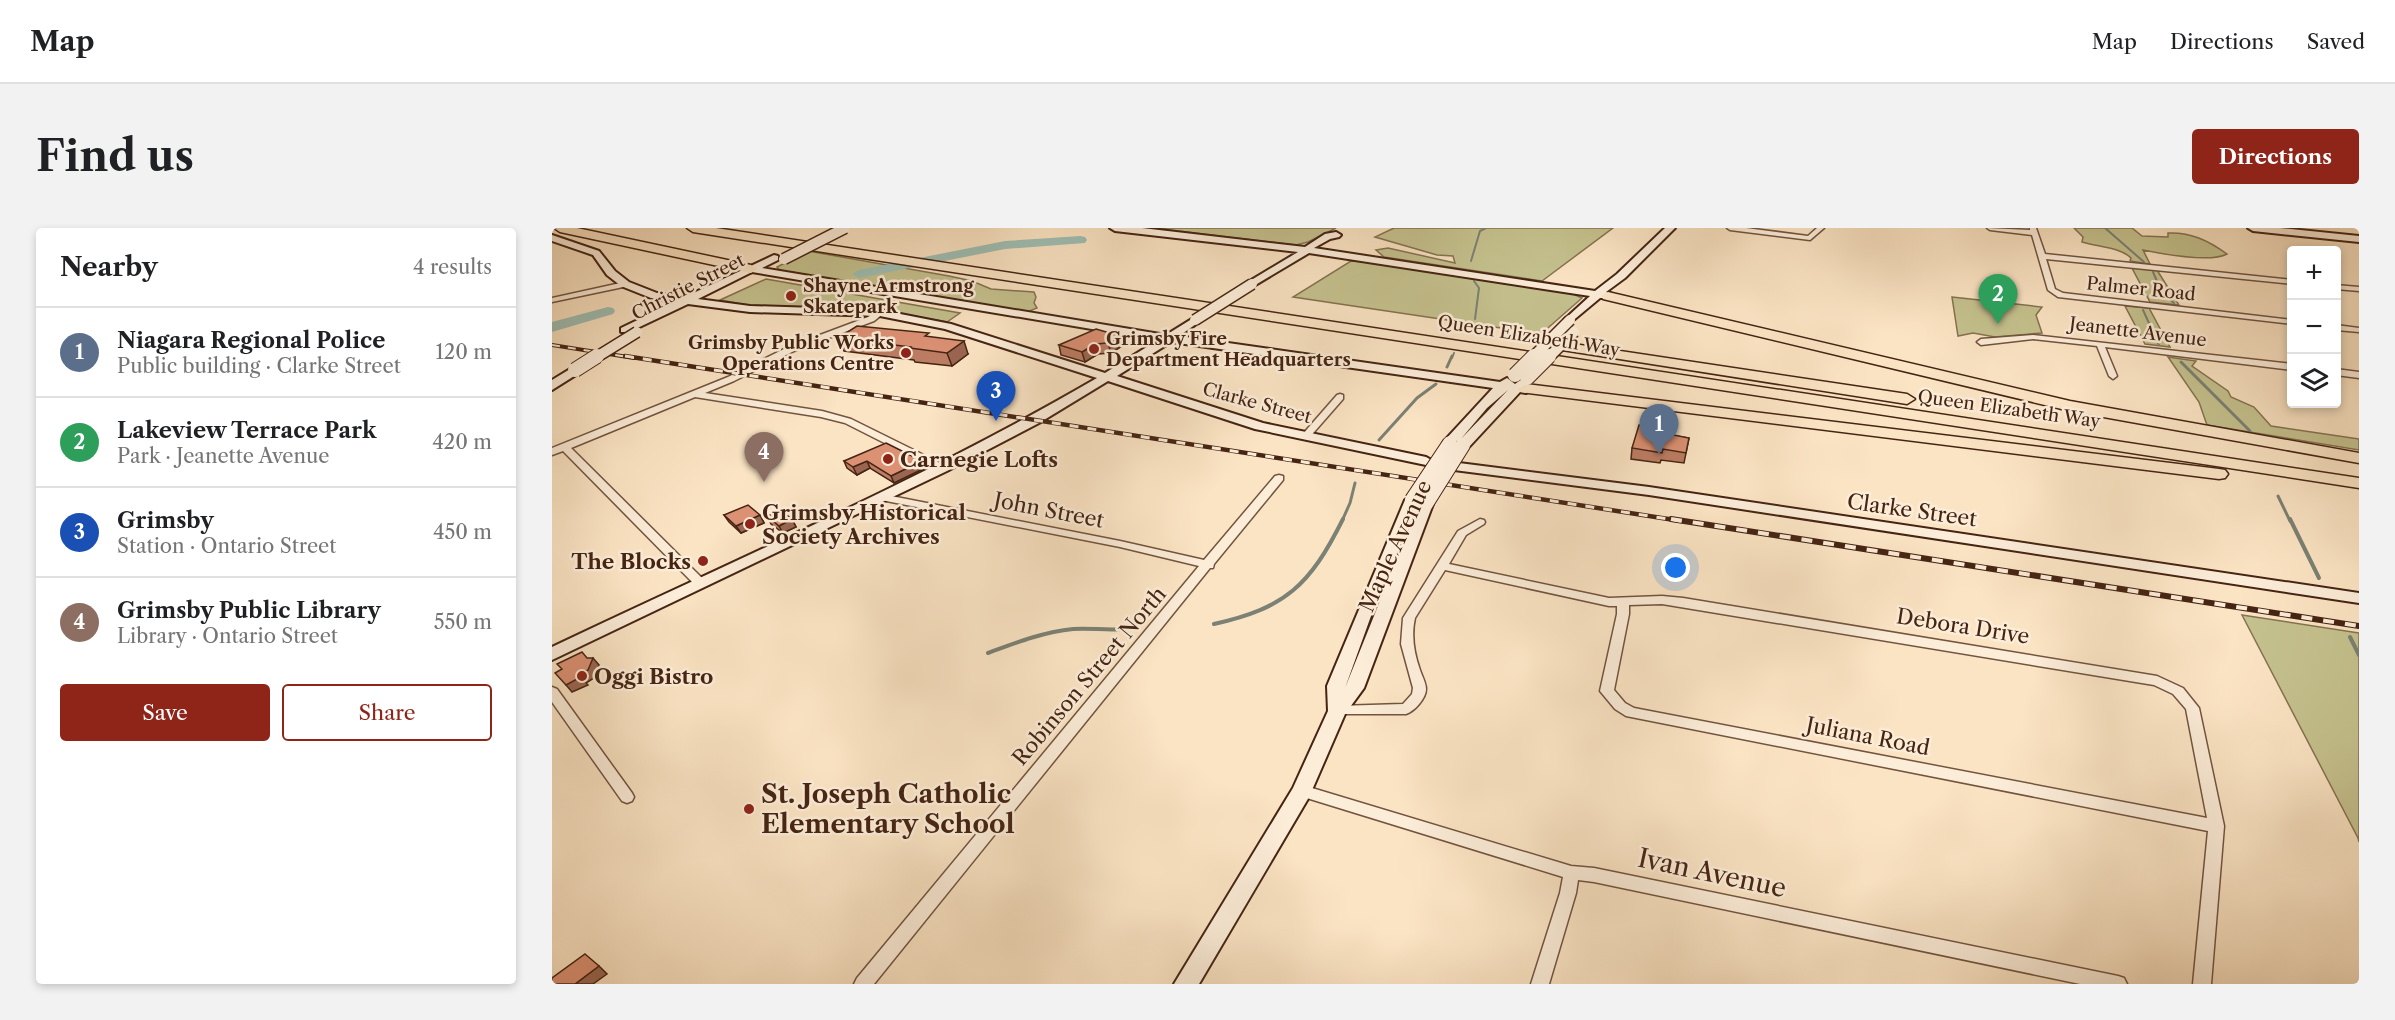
<!DOCTYPE html>
<html lang="en">
<head>
<meta charset="utf-8">
<style>
	:root { --surface:#fff; --page:#f2f2f2; --text:#202124; --muted:#757577; --line:#e0e0e0; --accent:#8f2418 }
	body { margin:0; font-family:"Libre Caslon Text",serif; background:var(--page); color:var(--text) }
	.controls { position:absolute; right:18px; top:18px; display:grid; overflow:hidden; border-radius:6px; box-shadow:0 3px 9px #0003 }
	.controls button { width:54px; height:54px; display:grid; place-items:center; padding:0; border:0; border-bottom:2px solid var(--line); background:var(--surface); color:var(--text); font:30px sans-serif }
	.you { position:absolute; left:1124px; top:340px; width:21px; height:21px; margin:-15px; border:4px solid #fff; border-radius:50%; background:#1a73e8; box-shadow:0 0 0 9px #1a73e833 }
	.badge { display:grid; place-items:center; width:39px; height:39px; border-radius:50%; background:var(--accent); color:#fff; font-size:20px; font-weight:700 }
	.pin { position:absolute; translate:-50% -50px; filter:drop-shadow(0 2px 3px #0008) }
	.pin::after { content:''; position:absolute; top:32px; width:21px; height:18px; background:inherit; clip-path:polygon(0 0,100% 0,50% 100%) }
	.list { margin:0; padding:0; list-style:none }
	h2 { display:flex; justify-content:space-between; align-items:center; height:78px; margin:0; padding:0 24px; font-size:26px }
	h2 small { font-size:20px; font-weight:400; color:var(--muted) }
	.list li { display:grid; grid-template-columns:39px 1fr auto; gap:18px; align-items:center; box-sizing:border-box; height:90px; padding:0 24px; border-top:2px solid var(--line) }
	.list b { display:block; font-size:22px; white-space:nowrap }
	.list p { margin:0; font-size:20px; white-space:nowrap; color:var(--muted) }
	.list em { font-size:20px; font-style:normal; color:var(--muted) }
	.actions { display:flex; gap:12px; padding:18px 24px }
	.actions a { flex:1; padding:14px 0; border:2px solid var(--accent); border-radius:6px; text-align:center; font-size:21px; color:var(--accent) }
	.actions .main { background:var(--accent); color:#fff }
	.icon { flex:none; width:33px; height:33px; fill:none; stroke:currentColor; stroke-width:2; stroke-linecap:round; stroke-linejoin:round }
	.map { position:relative; flex:none; width:1807px; height:756px; overflow:hidden; border-radius:6px }
	header { display:flex; align-items:center; gap:36px; box-sizing:border-box; height:84px; padding:0 30px; background:var(--surface); border-bottom:2px solid var(--line) }
	header strong { font-size:28px }
	nav { display:flex; gap:33px; margin-inline-start:auto; font-size:21px }
	.intro { display:flex; align-items:center; justify-content:space-between; box-sizing:border-box; height:144px; padding:0 36px }
	h1 { margin:0; font-size:42px }
	.button { padding:15px 27px; border-radius:6px; background:var(--accent); color:#fff; font-size:21px; font-weight:700 }
	main { display:flex; gap:36px; padding:0 36px }
	aside { flex:1; background:var(--surface); border-radius:6px; box-shadow:0 3px 9px #0003 }
	.map>svg:first-child { display:block }
	.green { fill:#c5c28f; stroke:#857351; stroke-width:1.5 }
	.lines { fill:none; stroke-linecap:round; stroke-linejoin:round }
	.stream-far2 { stroke:#7b8174; stroke-width:2 }
	.stream-far1 { stroke:#7b8174; stroke-width:3 }
	.stream { stroke:#7b8174; stroke-width:4 }
	.river { fill:#9fbfb4; fill-rule:evenodd }
	.street-casing { stroke:#72543f; stroke-width:3 }
	.secondary-casing { stroke:#452413; stroke-width:4 }
	.highway-casing { stroke:#452413; stroke-width:3 }
	.street { fill:#fcedd9; fill-rule:evenodd }
	.secondary { fill:#fcedd9; fill-rule:evenodd }
	.highway { fill:#fbe4c4; fill-rule:evenodd }
	.rail-far2-casing { stroke:#452413; stroke-width:4 }
	.rail-far1-casing { stroke:#452413; stroke-width:4.5 }
	.rail-casing { stroke:#452413; stroke-width:6 }
	.rail-far2 { stroke:#fcedd9; stroke-width:2; stroke-dasharray:8; stroke-linecap:butt }
	.rail-far1 { stroke:#fcedd9; stroke-width:3; stroke-dasharray:9; stroke-linecap:butt }
	.rail { stroke:#fcedd9; stroke-width:4; stroke-dasharray:11; stroke-linecap:butt }
	.secondary-bridge-far1-casing { stroke:#452413; stroke-width:13; stroke-linecap:butt }
	.secondary-bridge-casing { stroke:#452413; stroke-width:16; stroke-linecap:butt }
	.secondary-bridge-far1 { stroke:#fcedd9; stroke-width:10 }
	.secondary-bridge { stroke:#fcedd9; stroke-width:14 }
	.wall { fill:#bd7d64; stroke:#452413; stroke-width:1.5 }
	.shaded-wall { fill:#9a6651; stroke:#452413; stroke-width:1.5 }
	.building { fill:#dc9174; stroke:#452413; stroke-width:1.5 }
	.poi-dot { fill:#8f2418; stroke:#fcedd9; stroke-width:2 }
	.labels { text-anchor:middle; dominant-baseline:central; stroke-width:5; stroke-linejoin:round; paint-order:stroke }
	.far-poi-label { font-size:18px; font-weight:bold; fill:#452413; stroke:#fcedd9; text-anchor:start }
	.far-street-label { font-size:18px; fill:#452413; stroke:#fcedd9 }
	.poi-label { font-size:21px; font-weight:bold; fill:#452413; stroke:#fcedd9; text-anchor:start }
	.street-label { font-size:21px; fill:#452413; stroke:#fcedd9 }
	.near-poi-label { font-size:26px; font-weight:bold; fill:#452413; stroke:#fcedd9; text-anchor:start }
	.near-street-label { font-size:26px; fill:#452413; stroke:#fcedd9 }
</style>
</head>
<body>
<header>
<strong>Map</strong>
<nav><a>Map</a><a>Directions</a><a>Saved</a></nav>
</header>
<div class="intro"><h1>Find us</h1><a class="button">Directions</a></div>
<main>
<aside>
<h2>Nearby<small>4 results</small></h2>
<ul class="list">
<li><span class="badge" style="background:#5c6f8a">1</span><div><b>Niagara Regional Police</b><p>Public building · Clarke Street</p></div><em>120 m</em></li>
<li><span class="badge" style="background:#2e9e5b">2</span><div><b>Lakeview Terrace Park</b><p>Park · Jeanette Avenue</p></div><em>420 m</em></li>
<li><span class="badge" style="background:#1a4fb4">3</span><div><b>Grimsby</b><p>Station · Ontario Street</p></div><em>450 m</em></li>
<li><span class="badge" style="background:#8d6e63">4</span><div><b>Grimsby Public Library</b><p>Library · Ontario Street</p></div><em>550 m</em></li>
</ul>
<div class="actions"><a class="main">Save</a><a>Share</a></div>
</aside>
<div class="map">
<svg width="1807" height="756" viewBox="0 0 1807 756">
	<rect width="100%" height="100%" fill="#fbe4c4"/>
	<filter id="stains"><feTurbulence type="fractalNoise" baseFrequency=".00333" numOctaves="4"/><feColorMatrix values="0 0 0 0 .2 0 0 0 0 .09 0 0 0 0 .02 0 0 0 .5 -.17"/></filter>
	<radialGradient id="worn" r=".72"><stop offset=".6" stop-color="#630" stop-opacity="0"/><stop offset="1" stop-color="#630" stop-opacity=".3"/></radialGradient>
	<g class="green">
		<path d="M601,0H784L756,14L744,17Z"/>
		<path d="M842,0H1061L990,53L832,29L824,22L836,20L903,35L901,28L885,27L823,9Z"/>
		<path d="M1522,0H1580L1590,8L1616,9V5C1639,4 1657,13 1675,26C1658,35 1611,26 1591,22L1598,36L1578,33L1579,30C1568,19 1546,19 1530,14L1531,9Z"/>
		<path d="M256,23L397,48L420,53L439,61L482,64L484,69L482,75L485,80L473,85L228,43L225,39Z"/>
		<path d="M799,33L820,34L1021,66L1030,70L989,106L741,69Z"/>
		<path d="M1580,40L1605,42L1627,77L1598,74Z"/>
		<path d="M214,51L408,85L395,94L331,82L196,77L168,72Z"/>
		<path d="M1400,69L1490,79L1484,87L1490,105L1443,109L1421,105L1406,108Z"/>
		<path d="M1573,78L1597,80L1618,119L1593,116Z"/>
		<path d="M1616,129L1644,133L1640,138L1676,163L1679,169L1702,179L1719,198L1807,211V222L1655,197L1647,174Z"/>
		<path d="M1690,387L1807,405V614L1806,610Z"/>
	</g>
	<g class="lines">
		<g class="stream-far2">
			<path d="M1553,0L1592,34"/>
			<path d="M919,33L928,3L934,0"/>
			<path d="M1601,44L1610,65L1622,75"/>
			<path d="M922,53L927,60L923,91"/>
			<path d="M1591,82L1607,117"/>
			<path d="M900,130L902,125"/>
		</g>
		<g class="stream-far1">
			<path d="M1629,134L1698,203"/>
			<path d="M895,139L900,128"/>
			<path d="M827,212L865,170L884,156"/>
			<path d="M1726,268L1738,293"/>
			<path d="M790,293L798,275L803,255"/>
		</g>
		<g class="stream">
			<path d="M1738,291L1767,350"/>
			<path d="M662,396C734,380 758,357 791,291"/>
			<path d="M1798,409L1807,427"/>
			<path d="M436,425C463,415 491,404 521,401C542,399 563,405 585,398"/>
		</g>
		<g class="river">
			<path d="M528,8L533,9L535,12L533,15L453,21L307,50L300,46L307,42L453,13Z"/>
			<path d="M56,79L61,80L63,83L61,86L0,104V94Z"/>
		</g>
		<g class="street-casing">
			<g id="street">
				<path d="M1175,0H1194L1256,8L1265,0H1272L1258,12L1178,2Z"/>
				<path d="M1435,0L1478,2V0H1484L1493,26L1740,52V56L1494,31L1503,61L1511,65L1740,92V96L1506,69L1496,62L1480,7L1438,2Z"/>
				<path d="M73,54H76V58L0,74V70Z"/>
				<path d="M1784,57L1807,59V63L1784,61Z"/>
				<path d="M325,83L332,85L322,93L242,123L182,153L153,165L270,183L299,191L394,238V242H386L293,195L269,189L143,169L19,220L152,352L154,355L152,358H144L11,223L0,227V220L176,149L236,119L316,89Z"/>
				<path d="M1784,97L1807,100V104L1784,102Z"/>
				<path d="M1481,107L1740,136V142L1553,119L1565,148L1561,151L1557,148L1545,118L1481,111L1429,117L1425,114L1429,111Z"/>
				<path d="M1784,141L1807,144V150L1784,147Z"/>
				<path d="M788,166L791,167V171L756,211H750V207L785,167Z"/>
				<path d="M727,247L731,248V252L662,336L661,340H658L322,756H302L305,750L647,338L568,319L329,272L324,269L325,267L329,266L568,313L652,332L723,248Z"/>
				<path d="M928,291L932,292L933,294L932,296L914,307L897,336L1057,370L1110,368L1131,370L1605,448L1631,460L1647,480L1672,598L1659,756H1641L1656,603L1074,488L1063,481L1048,463L1065,386V378H1057L893,342L863,390C859,408 862,425 868,442C870,448 874,455 874,461C874,470 863,483 854,486H780L778,483L780,480L785,478L851,476L860,466L861,460L849,416L851,390L906,303ZM1110,376L1602,457L1621,466L1634,481L1655,590L1082,480L1073,475L1062,462L1077,386V377Z"/>
				<path d="M0,459L5,461L80,565L82,569L80,573L75,575L70,573L0,474Z"/>
				<path d="M750,557L1019,638L1042,640L1566,748L1572,750L1575,756H1528L1042,654L1026,652L1024,665L997,756H979L1008,665L1011,649L745,567L743,563L745,559Z"/>
			</g>
		</g>
		<g class="secondary-casing">
			<g id="secondary">
				<path d="M558,0H590L753,19L773,6L784,4L789,7L787,9L778,11L762,20L1043,63L1065,46L1113,0H1123L1073,50L1054,64L1060,66V70H1048L1018,95L1012,92L1014,90L1038,68L757,25L700,59L695,56L696,54L746,24L563,3Z"/>
				<path d="M1696,0H1728L1807,8V14L1701,3Z"/>
				<path d="M0,7L47,23L63,43L77,54L105,65L133,69L222,27L226,28V32L210,40L614,107L643,89L647,90V94L627,108L948,154L955,150L963,156L970,151L974,152V157L980,161L974,165L968,164L916,220H906L904,217L906,214L956,162L935,180L903,218H893L891,215L893,212L941,160L619,114L565,148L711,195L874,229L881,233L874,237L703,201L556,153L487,195L395,243L0,432V419C183,332 370,252 545,150L393,101L328,88L198,84L136,76L77,104H69V100L123,74L99,70L69,58L55,47L41,27L0,13ZM200,44L599,111L606,112L553,145L399,96L328,82L198,78L146,71Z"/>
				<path d="M23,138L27,139V145L0,162V152Z"/>
				<path d="M907,235L1097,259L1807,365V375L1097,267L902,242L900,239L902,236Z"/>
				<path d="M860,268L867,272L819,388L793,460L867,276L874,272L881,276L812,460L793,486L757,569L647,756H622L741,560L776,483L775,458L853,272Z"/>
			</g>
		</g>
		<g class="highway-casing">
			<g id="highway">
				<path d="M2,0H25L199,37L205,41L199,45L8,4Z"/>
				<path d="M135,0H164L1807,250V260L141,4Z"/>
				<path d="M1056,64L1518,173L1807,225V235L1518,183L1051,71L1049,68Z"/>
				<path d="M1015,115L1355,166L1363,171L1355,176L1010,122L1008,119L1010,116Z"/>
				<path d="M974,156L1667,241L1673,242L1676,246L1673,250L1667,251L968,164L966,161Z"/>
			</g>
		</g>
		<use href="#street" class="street"/>
		<use href="#secondary" class="secondary"/>
		<use href="#highway" class="highway"/>
		<g class="rail-far2-casing">
			<path id="rail-far2" d="M0,117L82,130"/>
		</g>
		<g class="rail-far1-casing">
			<path id="rail-far1" d="M73,128L1129,293"/>
		</g>
		<g class="rail-casing">
			<path id="rail" d="M1119,291L1807,398"/>
		</g>
		<use href="#rail-far2" class="rail-far2"/>
		<use href="#rail-far1" class="rail-far1"/>
		<use href="#rail" class="rail"/>
		<g class="secondary-bridge-far1-casing">
			<g id="secondary-bridge-far1">
				<path d="M232,31L293,0"/>
				<path d="M643,92L700,56"/>
				<path d="M43,130L85,104"/>
				<path d="M980,130L1018,92"/>
				<path d="M996,130L1022,104"/>
			</g>
		</g>
		<g class="secondary-bridge-casing">
			<g id="secondary-bridge">
				<path d="M23,142L45,128"/>
				<path d="M963,147L982,128"/>
				<path d="M975,150L997,128"/>
				<path d="M860,272L898,215"/>
				<path d="M874,276L911,217"/>
			</g>
		</g>
		<use href="#secondary-bridge-far1" class="secondary-bridge-far1"/>
		<use href="#secondary-bridge" class="secondary-bridge"/>
	</g>
	<g class="wall">
		<path d="M568,108L570,118L559,125L546,126L533,134L509,127L507,117Z"/>
		<path d="M378,109L416,126L400,138L363,134L362,132L292,123L286,110Z"/>
		<path d="M1102,199V204L1137,210L1132,235L1109,232L1108,235L1079,231L1080,220Z"/>
		<path d="M292,233H370L373,240L342,255L318,240L305,247L295,240Z"/>
		<path d="M172,287H208L212,295L189,305L177,294Z"/>
		<path d="M215,288L240,291L244,299L231,305L219,296Z"/>
	</g>
	<g class="shaded-wall">
		<path d="M568,108L570,118L559,125L556,115Z"/>
		<path d="M412,113L416,126L400,138L395,125Z"/>
		<path d="M543,116L546,126L533,134L530,124Z"/>
		<path d="M315,233L318,240L305,247L301,239Z"/>
		<path d="M370,233L373,240L342,255L339,248Z"/>
		<path d="M208,287L212,295L189,305L184,298Z"/>
		<path d="M240,291L244,299L231,305L227,298Z"/>
		<path d="M41,430L47,437L42,450L34,455L36,457L20,464L14,457L28,447Z"/>
		<path d="M47,738L55,746L41,756H23Z"/>
	</g>
	<g class="building">
		<path d="M305,98L377,105L373,108L412,113L395,125L358,120L359,119L286,110Z"/>
		<path d="M544,101L568,108L556,115L543,116L530,124L507,117Z"/>
		<path d="M1087,197L1102,199L1101,203L1137,210L1134,225L1111,221L1110,225L1080,220Z"/>
		<path d="M334,215L370,233L339,248L315,233L301,239L292,233Z"/>
		<path d="M196,277L208,287L184,298L172,287Z"/>
		<path d="M228,282L240,291L227,298L215,288Z"/>
		<path d="M30,424L35,430H41L36,442L28,447L29,449L14,457L3,445L10,441L5,436Z"/>
		<path d="M33,726L47,738L23,756H0V750Z"/>
	</g>
	<g class="poi-dot">
		<circle cx="239" cy="68" r="6"/>
		<circle cx="542" cy="121" r="6"/>
		<circle cx="354" cy="125" r="6"/>
		<circle cx="336" cy="231" r="6"/>
		<circle cx="198" cy="296" r="6"/>
		<circle cx="151" cy="333" r="6"/>
		<circle cx="30" cy="448" r="6"/>
		<circle cx="197" cy="581" r="6"/>
	</g>
	<g class="labels">
		<g class="far-poi-label">
			<text x="251" y="58">Shayne Armstrong<tspan x="251" dy="21">Skatepark</tspan></text>
			<text x="554" y="111">Grimsby Fire<tspan x="554" dy="21">Department Headquarters</tspan></text>
			<text x="342" y="115" text-anchor="end">Grimsby Public Works<tspan x="342" dy="21">Operations Centre</tspan></text>
		</g>
		<g class="far-street-label">
			<text transform="translate(136 59) rotate(-27)">Christie Street</text>
			<text transform="translate(1589 61) rotate(6)">Palmer Road</text>
			<text transform="translate(1586 104) rotate(7)">Jeanette Avenue</text>
			<text transform="translate(977 108) rotate(9)">Queen Elizabeth Way</text>
			<text transform="translate(705 175) rotate(15)">Clarke Street</text>
			<text transform="translate(1457 181) rotate(8)">Queen Elizabeth Way</text>
		</g>
		<g class="poi-label">
			<text x="348" y="231">Carnegie Lofts</text>
			<text x="210" y="284">Grimsby Historical<tspan x="210" dy="24">Society Archives</tspan></text>
			<text x="139" y="333" text-anchor="end">The Blocks</text>
			<text x="42" y="448">Oggi Bistro</text>
		</g>
		<g class="street-label">
			<text transform="translate(497 282) rotate(11)">John Street</text>
			<text transform="translate(1360 282) rotate(8)">Clarke Street</text>
			<text transform="translate(843 318) rotate(-65)">Maple Avenue</text>
			<text transform="translate(1411 398) rotate(9)">Debora Drive</text>
			<text transform="translate(537 448) rotate(-50)">Robinson Street North</text>
			<text transform="translate(1316 508) rotate(11)">Juliana Road</text>
		</g>
		<g class="near-poi-label">
			<text x="209" y="566">St. Joseph Catholic<tspan x="209" dy="30">Elementary School</tspan></text>
		</g>
		<g class="near-street-label">
			<text transform="translate(1160 645) rotate(12)">Ivan Avenue</text>
		</g>
	</g>
	<rect width="100%" height="100%" filter="url(#stains)"/>
	<rect width="100%" height="100%" fill="url(#worn)"/>
</svg>
<div class="controls">
<button>+</button>
<button>−</button>
<button><svg class="icon" aria-label="layers" viewBox="0 0 24 24"><path d="M12 4l9 5-9 5-9-5zM3 14l9 5 9-5"/></svg></button>
</div>
<div class="you"></div>
<div class="pin badge" style="left:1107px;top:226px;background:#5c6f8a">1</div>
<div class="pin badge" style="left:1446px;top:96px;background:#2e9e5b">2</div>
<div class="pin badge" style="left:444px;top:193px;background:#1a4fb4">3</div>
<div class="pin badge" style="left:212px;top:254px;background:#8d6e63">4</div>
</div>
</main>
</body>
</html>
